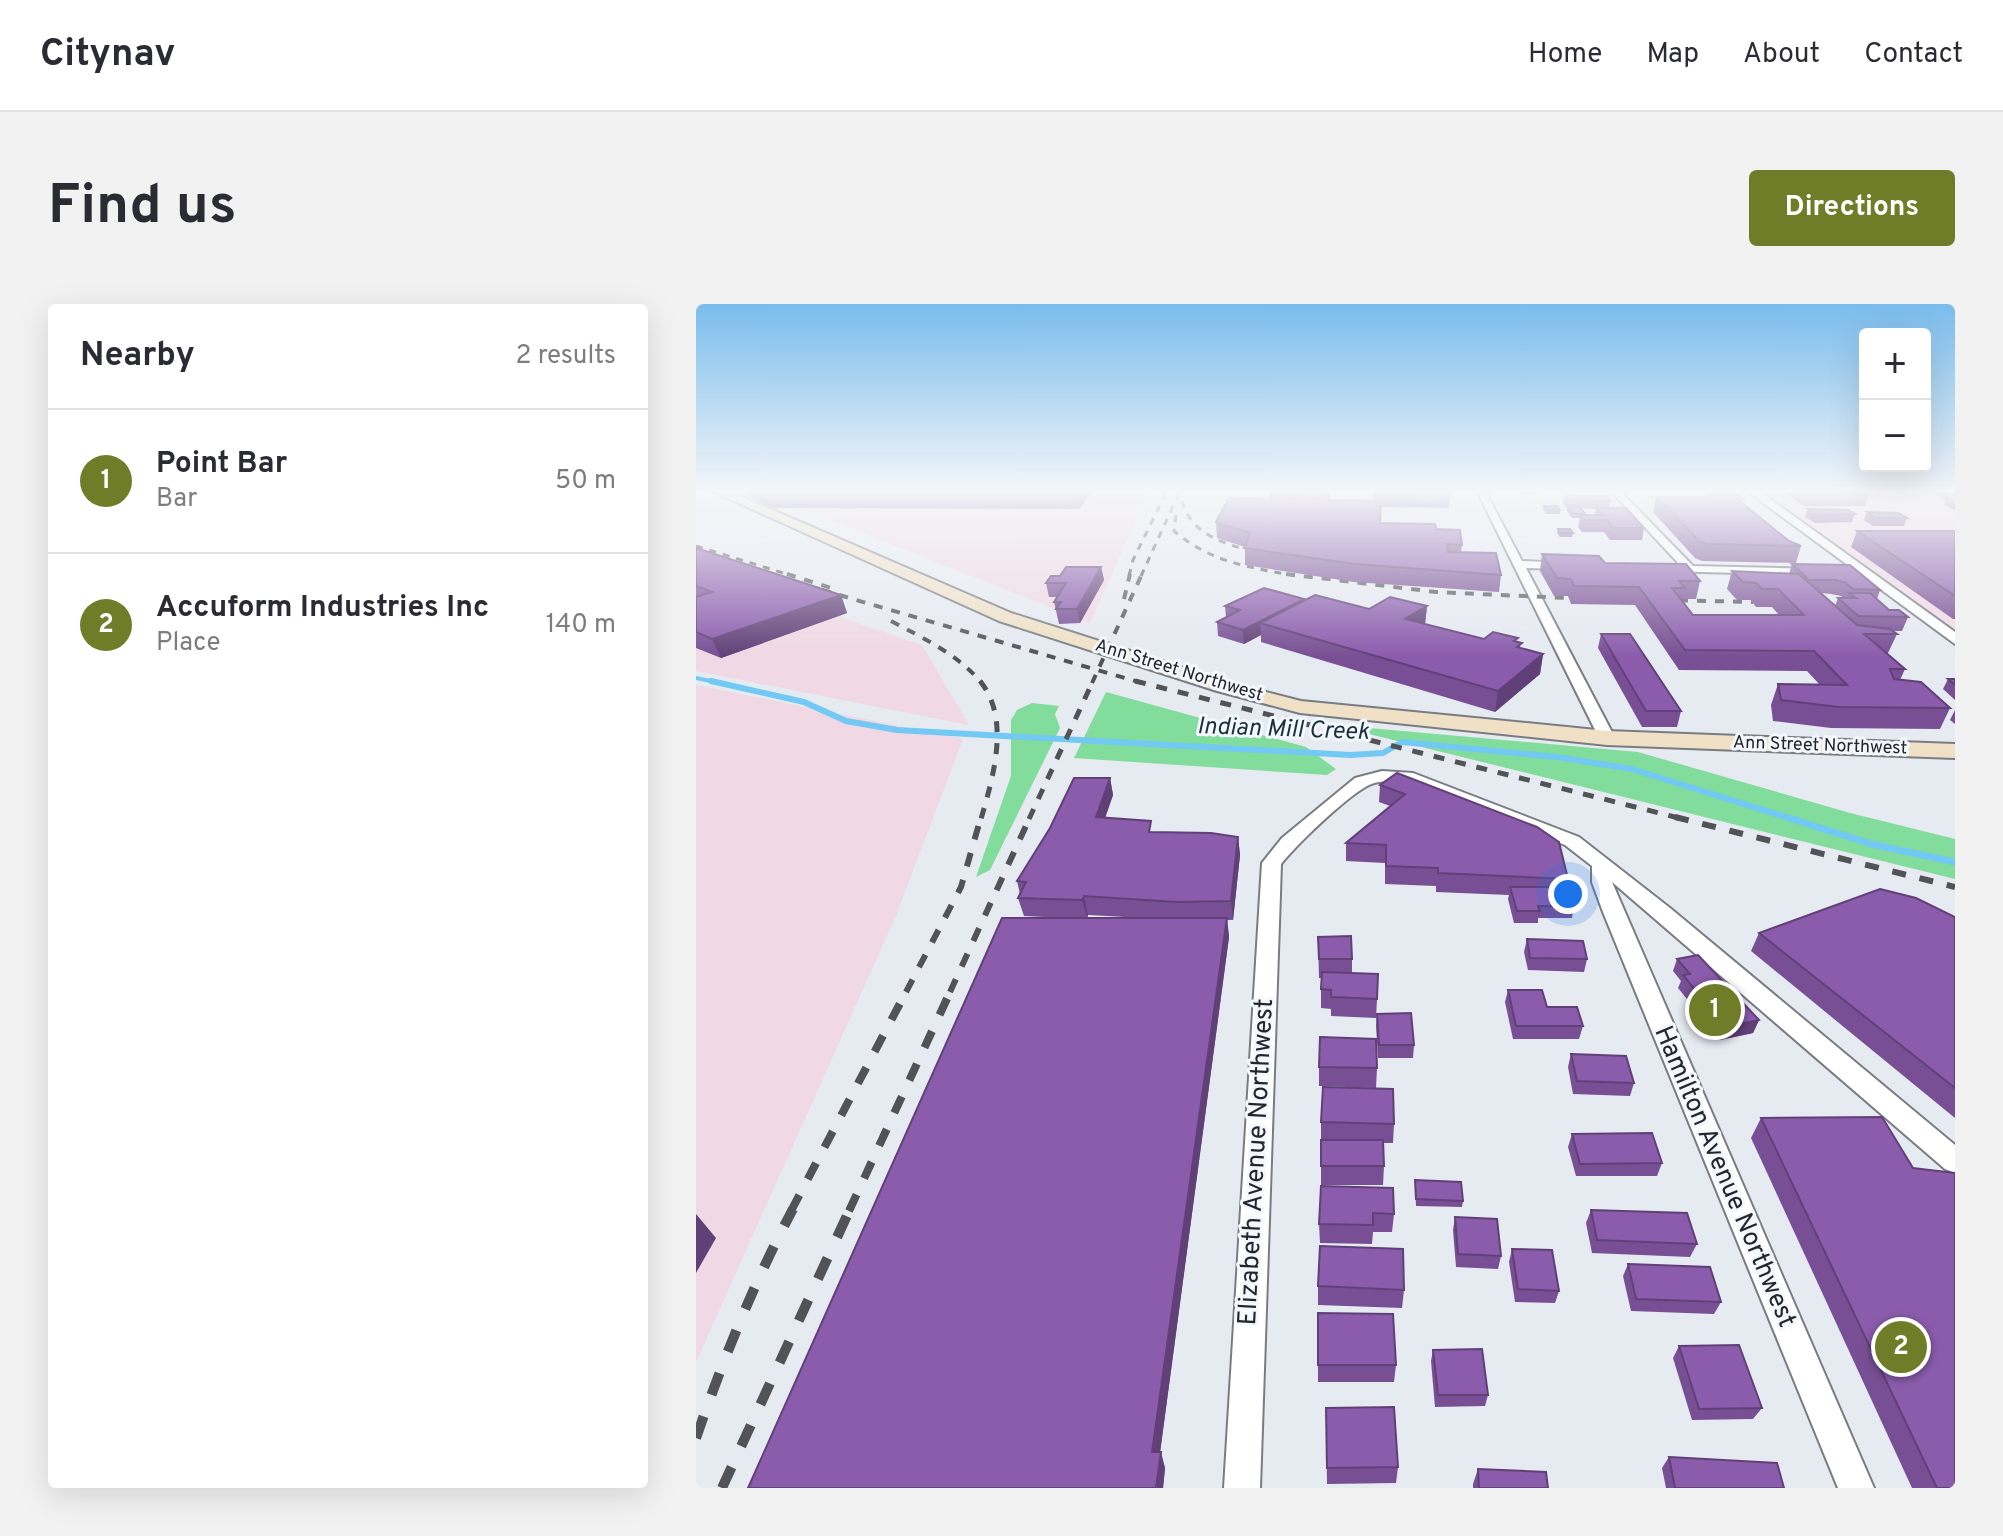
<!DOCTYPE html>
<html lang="en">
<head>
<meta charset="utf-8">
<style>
	:root { --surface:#fff; --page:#f2f2f3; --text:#2b2b33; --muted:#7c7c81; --line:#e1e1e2; --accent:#6f7c28 }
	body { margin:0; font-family:Overpass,sans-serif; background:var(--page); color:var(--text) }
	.controls { position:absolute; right:24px; top:24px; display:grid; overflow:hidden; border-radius:8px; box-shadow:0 8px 32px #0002 }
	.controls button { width:72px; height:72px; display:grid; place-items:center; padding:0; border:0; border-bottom:2px solid var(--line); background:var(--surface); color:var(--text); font:40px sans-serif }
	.you { position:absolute; left:872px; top:590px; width:28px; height:28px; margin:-20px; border:6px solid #fff; border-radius:50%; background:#1a73e8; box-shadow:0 0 0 12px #1a73e833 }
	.badge { display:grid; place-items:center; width:52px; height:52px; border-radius:50%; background:var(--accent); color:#fff; font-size:26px; font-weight:700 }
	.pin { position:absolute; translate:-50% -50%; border:4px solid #fff; box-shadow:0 2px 8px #0006 }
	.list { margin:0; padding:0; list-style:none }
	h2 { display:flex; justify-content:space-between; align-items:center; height:104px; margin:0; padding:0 32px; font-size:34px }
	h2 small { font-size:26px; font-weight:400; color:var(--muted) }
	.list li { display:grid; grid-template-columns:52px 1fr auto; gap:24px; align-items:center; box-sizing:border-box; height:144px; padding:0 32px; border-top:2px solid var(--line) }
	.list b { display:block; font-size:30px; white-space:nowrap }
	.list p { margin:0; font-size:26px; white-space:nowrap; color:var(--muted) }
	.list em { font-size:26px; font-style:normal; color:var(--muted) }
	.map { position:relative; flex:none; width:1259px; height:1184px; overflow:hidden; border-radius:8px }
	header { display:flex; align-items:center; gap:48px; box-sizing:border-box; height:112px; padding:0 40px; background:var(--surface); border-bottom:2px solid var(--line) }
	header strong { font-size:38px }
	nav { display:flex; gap:44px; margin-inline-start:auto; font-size:28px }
	.intro { display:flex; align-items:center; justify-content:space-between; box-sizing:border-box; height:192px; padding:0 48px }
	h1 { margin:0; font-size:56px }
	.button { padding:20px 36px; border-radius:8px; background:var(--accent); color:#fff; font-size:28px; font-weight:700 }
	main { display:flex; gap:48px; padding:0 48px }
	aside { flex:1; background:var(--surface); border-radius:8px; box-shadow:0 8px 32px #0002 }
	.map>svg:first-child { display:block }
	.industrial { fill:#f0d8e4 }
	.green { fill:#82dc9b }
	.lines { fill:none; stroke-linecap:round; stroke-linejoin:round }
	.stream-far2 { stroke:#72c9f3; stroke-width:4 }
	.stream-far1 { stroke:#72c9f3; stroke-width:6 }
	.stream { stroke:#72c9f3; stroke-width:7 }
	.minor-casing { stroke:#797d83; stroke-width:4 }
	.tertiary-casing { stroke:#797d83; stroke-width:4 }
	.secondary-casing { stroke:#797d83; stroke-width:4 }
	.minor { fill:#fff; fill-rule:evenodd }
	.tertiary { fill:#fff; fill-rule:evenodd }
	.secondary { fill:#f0e1c6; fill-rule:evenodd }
	.rail-far5 { stroke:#525357; stroke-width:3; stroke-dasharray:7 7; stroke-linecap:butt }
	.rail-far4 { stroke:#525357; stroke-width:4; stroke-dasharray:9 9; stroke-linecap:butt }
	.rail-far3 { stroke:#525357; stroke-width:5; stroke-dasharray:11 11; stroke-linecap:butt }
	.rail-far2 { stroke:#525357; stroke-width:6; stroke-dasharray:14 14; stroke-linecap:butt }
	.rail-far1 { stroke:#525357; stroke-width:8; stroke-dasharray:18 18; stroke-linecap:butt }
	.rail { stroke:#525357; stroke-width:10; stroke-dasharray:23 23; stroke-linecap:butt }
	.wall { fill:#784f94; fill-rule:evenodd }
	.shaded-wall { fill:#614078 }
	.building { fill:#8b5cac; stroke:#614078; stroke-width:2 }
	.labels { text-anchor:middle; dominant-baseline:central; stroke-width:6; stroke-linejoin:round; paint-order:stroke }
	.far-street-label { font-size:18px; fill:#252629; stroke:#f3f8fe }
	.water-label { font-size:24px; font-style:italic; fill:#1c303a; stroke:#f3f8fe }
	.near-street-label { font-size:26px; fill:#252629; stroke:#f3f8fe }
</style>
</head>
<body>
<header>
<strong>Citynav</strong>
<nav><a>Home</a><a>Map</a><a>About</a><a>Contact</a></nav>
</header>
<div class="intro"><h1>Find us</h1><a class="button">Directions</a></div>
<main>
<aside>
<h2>Nearby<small>2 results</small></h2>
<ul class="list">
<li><span class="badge">1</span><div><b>Point Bar</b><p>Bar</p></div><em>50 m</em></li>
<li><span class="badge">2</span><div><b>Accuform Industries Inc</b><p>Place</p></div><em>140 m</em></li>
</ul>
</aside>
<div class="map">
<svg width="1259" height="1184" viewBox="0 0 1259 1184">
	<rect width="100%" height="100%" fill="#e6eaf1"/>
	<g class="industrial">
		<path d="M61,187H453L394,319Z"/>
		<path d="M1067,187H1259V325L1166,260Z"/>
		<path d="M0,264L226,341L273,421L0,367Z"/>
		<path d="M0,381L267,435L199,614L0,1058Z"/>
	</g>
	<g class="green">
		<path d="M410,388L610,443L640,465L631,471L378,454Z"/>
		<path d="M336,399L363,402L359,410L364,424L294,566L280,573L315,472V416L321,406Z"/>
		<path d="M673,424L942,448L1154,509L1259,535V575L669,429Z"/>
	</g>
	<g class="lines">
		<path class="stream-far2" d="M0,374L24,379"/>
		<path class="stream-far1" d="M15,377L108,398L150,417L201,426L655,451L687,449L706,438L861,453L936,465L1096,515"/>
		<path class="stream" d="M1090,513L1175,540L1259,558"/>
		<g class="minor-casing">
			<g id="minor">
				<path d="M43,187H56L34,196L30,193Z"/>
				<path d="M781,187H789L826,257L870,259L875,262L870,265L830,264L919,434L917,437H905L903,434Z"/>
				<path d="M915,187H924L997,262L1122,265L1127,268L1122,271L966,267V263L985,262Z"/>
				<path d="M686,467L717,469L883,533L974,604L1259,841V869L1249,865L916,578L1178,1184H1142L907,608L896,578V562L869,541L709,478C696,477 682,476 671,482C649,494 601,540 585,560L564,1184H528L566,559L586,534L659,474Z"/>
			</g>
		</g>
		<g class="tertiary-casing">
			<path id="tertiary" d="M1051,187H1063L1259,328V340Z"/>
		</g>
		<g class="secondary-casing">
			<path id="secondary" d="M16,187H33L315,309L535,379L605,397L911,427L1259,440V454L911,441L604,409L521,387L303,317Z"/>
		</g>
		<use href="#minor" class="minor"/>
		<use href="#tertiary" class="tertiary"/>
		<use href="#secondary" class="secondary"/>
		<g class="rail-far5">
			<path d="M486,197C495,230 525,238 554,247"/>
			<path d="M480,211L478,227C516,259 553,263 600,272"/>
			<path d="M0,242L97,272"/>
			<path d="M433,272L437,256L471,187"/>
			<path d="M445,272L484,187"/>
		</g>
		<g class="rail-far4">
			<path d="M91,270L138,285"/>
			<path d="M590,270L740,288L893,295"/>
			<path d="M126,286L446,379"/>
			<path d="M428,295L434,270"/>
			<path d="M965,296L1057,298"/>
			<path d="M195,317C229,335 261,350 286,379"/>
			<path d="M396,379L446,270"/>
		</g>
		<g class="rail-far3">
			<path d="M284,377C315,415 297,473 285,515"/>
			<path d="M439,377L987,515"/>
			<path d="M333,515L397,377"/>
		</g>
		<g class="rail-far2">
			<path d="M979,513L1259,583"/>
			<path d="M210,688L265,583L285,513"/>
			<path d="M254,688L334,513"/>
		</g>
		<g class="rail-far1">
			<path d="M95,907L211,686"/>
			<path d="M153,907L255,686"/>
		</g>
		<g class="rail">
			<path d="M0,1134C27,1056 58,978 97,905"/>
			<path d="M26,1184L154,905"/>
		</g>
	</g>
	<g class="wall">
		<path d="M52,187H397L383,205L78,204L55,194Z"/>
		<path d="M633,187V196L677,197L678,187L754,193L753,204L685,203L684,219L740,225L766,241L765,248L805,271L803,288L658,278L549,261V243L521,234L520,218L574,195V192Z"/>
		<path d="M823,187H845L844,189L825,190Z"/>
		<path d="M1087,187H1170V189L1173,191L1169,202H1108Z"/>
		<path d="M1234,187H1259V206L1248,201L1250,197Z"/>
		<path d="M1013,188L1047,195L1046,198L1093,237L1105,242L1100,259L1006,257L999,254L957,208L960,193H1011Z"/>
		<path d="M869,191L914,197L913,204L948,224L946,236H914L908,228H886L882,223L884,214H876L871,207V204L867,199ZM885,204L900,205L899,211H889Z"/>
		<path d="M848,202L864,206V210H850L847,205Z"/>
		<path d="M1112,205L1159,210L1156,218L1119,219L1109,213Z"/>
		<path d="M1171,208L1211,214L1208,222H1177L1168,216Z"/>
		<path d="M862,225L877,229L876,233H864L861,229Z"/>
		<path d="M1161,227H1259V315H1257L1155,243Z"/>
		<path d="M0,244L145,291L151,309L25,354L0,344Z"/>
		<path d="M846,250L909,259L1004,277L1000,295H986V297L997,311H1083L1076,303H1060L1055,296H1041L1031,285L1036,267L1093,270L1096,260L1184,286L1181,295L1193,306L1212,313L1206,327H1197L1201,330L1192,349H1190L1209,365L1204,376L1254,404L1244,425L1135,424L1077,417L1075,401L1082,380L1124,381L1111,367L983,366L939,301L875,300L872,292H858L844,267ZM1125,289L1135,290L1145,292L1147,294H1142L1139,302Z"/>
		<path d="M405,263L408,276L384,319L363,320L358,298L361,293H353L350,279L364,272Z"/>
		<path d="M608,295V297L673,305L731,302L729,320L788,335L821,338L826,345L847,350L844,370L799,408L565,338V331L548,340L522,332L521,318L530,313L529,302Z"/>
		<path d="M905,330L985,407L981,423H946L902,344Z"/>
		<path d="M1252,375H1259V396L1247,385Z"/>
		<path d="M1259,406V420L1254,416Z"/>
		<path d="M701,469L872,575L870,583L878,602L876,614H842V619H818L812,595L813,591L740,588V582L689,580V559L650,557V539L694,502L683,498L684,481Z"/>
		<path d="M414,474L417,491L409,514L456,528L542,533L544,551L537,616H531L533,633L464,1148L469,1164L467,1184H52L369,614L328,612L322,594L324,590L321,577ZM392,611L448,614H391Z"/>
		<path d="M1259,613V814L1055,647L1063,629Z"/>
		<path d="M622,633L656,655V669L681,695L680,714L635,712V705L625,704V674H623Z"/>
		<path d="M831,635L891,655L888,668L832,666L828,648Z"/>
		<path d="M981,655L1063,716L1057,729L1024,736L982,684L985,677L977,667Z"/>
		<path d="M812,686L851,703L887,722L883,735H817L809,698Z"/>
		<path d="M681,710L718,741L717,754H682L680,722Z"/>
		<path d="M875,750L938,779L934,792L877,790L872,763Z"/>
		<path d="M623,763L681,764L680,784L623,782Z"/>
		<path d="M1065,814L1217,864L1259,1184H1216L1055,834Z"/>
		<path d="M625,818L698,820L697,839H687L688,862L687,881H625Z"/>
		<path d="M876,830L966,859L961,872H880L872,843Z"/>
		<path d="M719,876L767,897L766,903L720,902Z"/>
		<path d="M697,884L698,910L696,928H677L676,940L624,939L623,920Z"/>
		<path d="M895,906L1001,940L994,953L896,949L890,919Z"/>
		<path d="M759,913L805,952L802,965L760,963L757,926Z"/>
		<path d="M816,945L863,987L859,999L819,998L813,958Z"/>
		<path d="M932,960L1025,998L1018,1010L935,1007L927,972Z"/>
		<path d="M622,982L708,986L706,1004L622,1001Z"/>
		<path d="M622,1009L700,1061L698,1078H622Z"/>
		<path d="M983,1042L1066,1104L1057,1115L996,1116L977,1054Z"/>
		<path d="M737,1046L792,1091L789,1102L739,1103L735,1057Z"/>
		<path d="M630,1104L702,1163L700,1179L631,1180Z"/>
		<path d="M973,1153L1088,1184H970L966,1164Z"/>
		<path d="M782,1165L852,1184H777V1180Z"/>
	</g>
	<g class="shaded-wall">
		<path d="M383,187H397L383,205L381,190Z"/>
		<path d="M405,263L408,276L384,319L381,305Z"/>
		<path d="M145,291L151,309L25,354L16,335Z"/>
		<path d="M608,295V308L564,319L565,331L548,340L547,326Z"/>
		<path d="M731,302L729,320L709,315Z"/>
		<path d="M847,350L844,370L799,408L802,387Z"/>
		<path d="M414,474L417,491L403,531L400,513Z"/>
		<path d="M542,533L544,551L537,616L535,597Z"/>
		<path d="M388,592L392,611L391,614L386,596Z"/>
		<path d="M531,614L533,633L462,1164L456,1148Z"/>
		<path d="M1063,716L1057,729L1024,736L1029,723Z"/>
		<path d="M0,910L20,934L0,969Z"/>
		<path d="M465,1148L469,1164L467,1184H460Z"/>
	</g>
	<g class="building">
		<path d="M66,187H383L381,190H72Z"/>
		<path d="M576,187H633L632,193L574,192Z"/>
		<path d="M678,187H753L754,193L678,192Z"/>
		<path d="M1106,187H1167L1173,191H1111Z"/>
		<path d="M1013,188H1039L1047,195H1041L1093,237L1105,242L1011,240L1003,237L960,193H1019Z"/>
		<path d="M869,191L911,192L914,197L871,196Z"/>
		<path d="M533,194L685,197L684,219L739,220L740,225L764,226L766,241L751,240L752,248L800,249L805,271L658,260L548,244L554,229L520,218Z"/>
		<path d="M848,202H861L864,206H851Z"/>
		<path d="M871,203H884L889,210H877Z"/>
		<path d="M900,204H930L948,224H917L911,216H888L884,211H907Z"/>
		<path d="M1112,205L1152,206L1159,210L1122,212Z"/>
		<path d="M1171,208L1202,209L1211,214H1179Z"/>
		<path d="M862,225H874L877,229H864Z"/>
		<path d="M1161,227H1259V292Z"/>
		<path d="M0,244L145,291L16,335L0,328V293L16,288L0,282Z"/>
		<path d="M846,250L903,252L909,259L990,260L1004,277H983L989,284H976L997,311H1108L1082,285H1066L1060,279L1047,278L1036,267L1103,270L1161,321L1194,325L1201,330H1168L1209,365H1194L1198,375L1225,378L1254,404L1143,403L1085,396L1082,380L1151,381L1118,347L989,346L943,283L878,282L875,275L861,274Z"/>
		<path d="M1096,260L1154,261L1184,286L1157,285L1150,279L1140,276H1113Z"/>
		<path d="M370,263H405L381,305H360L365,298H358L370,279H350L355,272H364Z"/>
		<path d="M568,284L608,295L547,326L521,318L544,306L529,302Z"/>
		<path d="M1153,289H1174L1193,306H1203L1212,313L1162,312L1142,294H1160Z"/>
		<path d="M619,291L673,305L694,293L731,302L709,315L788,335L797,328L822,334L818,337L826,339L821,343L847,350L802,387L564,319Z"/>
		<path d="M905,330H934L985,407H950Z"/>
		<path d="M1252,375H1259V381Z"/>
		<path d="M701,469L841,523L863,538L872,575L742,569V564L690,562V541L650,539L709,490L684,481Z"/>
		<path d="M378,474H414L400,513L455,517L453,528L515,529L542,533L535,597L481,598L388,592L386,596L322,594L330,578L321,577L354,524Z"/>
		<path d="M814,583H872L878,602H842L844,607H821Z"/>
		<path d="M1184,585L1220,594L1259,613V784L1063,629Z"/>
		<path d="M306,614H531L456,1148H465L460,1184H52Z"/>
		<path d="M655,632L656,655H623L622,633Z"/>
		<path d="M831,635L887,637L891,655L834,654Z"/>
		<path d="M1002,651L1063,716L1029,723L987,671L994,670L981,655Z"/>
		<path d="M626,668L682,670L681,695L635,693V686L625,685Z"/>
		<path d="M812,686H846L851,703H881L887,722H820Z"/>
		<path d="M715,709L718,741H683L681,710Z"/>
		<path d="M624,733L680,735L681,764L623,763Z"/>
		<path d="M875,750L930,752L938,779L881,777Z"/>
		<path d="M627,783L697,785L698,820L625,818Z"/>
		<path d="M1186,813L1217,864L1259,869V1184H1241L1065,814Z"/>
		<path d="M956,829L966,859L884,860L876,830Z"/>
		<path d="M625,836H687L688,862H625Z"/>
		<path d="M719,876L765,878L767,897L720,895Z"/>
		<path d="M625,882L697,884L698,910L677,909V921L623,920Z"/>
		<path d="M895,906L991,909L1001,940L901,936Z"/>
		<path d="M759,913L801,915L805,952L762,950Z"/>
		<path d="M624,942L707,945L708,986L622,982Z"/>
		<path d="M816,945L856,946L863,987L822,985Z"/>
		<path d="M932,960L1014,963L1025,998L940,995Z"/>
		<path d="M622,1009L697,1010L700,1061H622Z"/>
		<path d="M1043,1041L1066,1104L1003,1105L983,1042Z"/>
		<path d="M786,1045L792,1091H742L737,1046Z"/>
		<path d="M698,1103L702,1163L631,1164L630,1104Z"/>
		<path d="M973,1153L1081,1159L1088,1184H979Z"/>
		<path d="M782,1165L850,1168L852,1184H783Z"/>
	</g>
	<linearGradient id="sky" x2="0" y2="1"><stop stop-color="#79bcec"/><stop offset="0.53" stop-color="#f4f6f9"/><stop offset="1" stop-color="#f4f6f9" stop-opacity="0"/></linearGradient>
	<rect width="1259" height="353" fill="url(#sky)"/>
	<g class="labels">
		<g class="far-street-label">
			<text transform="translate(483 367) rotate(17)">Ann Street Northwest</text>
			<text transform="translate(1124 442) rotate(2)">Ann Street Northwest</text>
		</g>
		<g class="water-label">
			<text transform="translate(587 426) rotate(2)">Indian Mill Creek</text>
		</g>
		<g class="near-street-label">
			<text transform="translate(561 858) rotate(-87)">Elizabeth Avenue Northwest</text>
			<text transform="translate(1028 873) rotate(67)">Hamilton Avenue Northwest</text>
		</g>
	</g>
</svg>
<div class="controls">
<button>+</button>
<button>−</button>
</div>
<div class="you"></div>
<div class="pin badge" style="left:1019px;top:706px">1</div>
<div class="pin badge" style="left:1205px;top:1043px">2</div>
</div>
</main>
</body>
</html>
